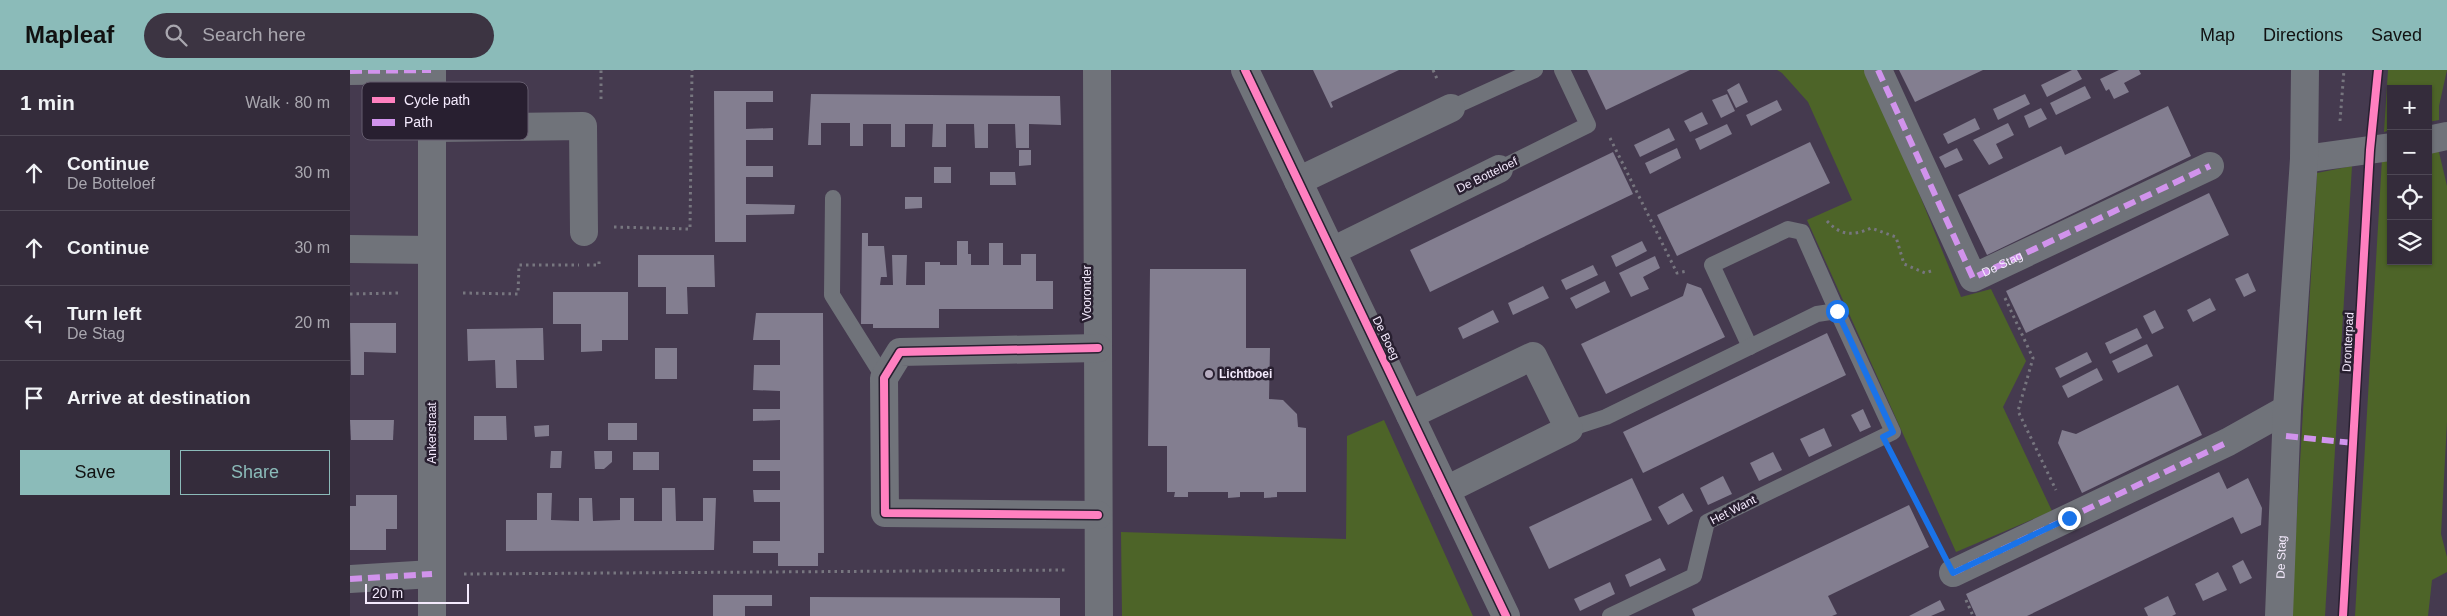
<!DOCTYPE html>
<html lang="en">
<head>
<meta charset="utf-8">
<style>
	:root { --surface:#342c3b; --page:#3c3442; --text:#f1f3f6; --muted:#a9a7af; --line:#4e4855; --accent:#8bbbb9 }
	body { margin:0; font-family:Arial,sans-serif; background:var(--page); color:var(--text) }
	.controls { position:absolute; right:15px; top:15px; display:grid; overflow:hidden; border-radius:0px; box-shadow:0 1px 4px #0004 }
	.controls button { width:45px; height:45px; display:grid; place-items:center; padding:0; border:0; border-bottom:1px solid var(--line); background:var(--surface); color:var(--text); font:25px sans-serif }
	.scale { position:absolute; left:15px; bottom:12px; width:104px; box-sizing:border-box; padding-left:5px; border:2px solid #f4eafd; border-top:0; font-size:14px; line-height:18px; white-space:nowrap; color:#f4eafd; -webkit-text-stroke:4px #281f30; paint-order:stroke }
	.stop { position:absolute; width:15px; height:15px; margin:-11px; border:4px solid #1a73e8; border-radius:50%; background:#fff }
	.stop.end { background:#1a73e8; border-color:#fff; box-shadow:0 1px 5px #0008 }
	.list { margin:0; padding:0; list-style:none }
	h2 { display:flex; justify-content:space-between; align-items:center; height:65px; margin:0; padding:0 20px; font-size:21px }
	h2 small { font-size:16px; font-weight:400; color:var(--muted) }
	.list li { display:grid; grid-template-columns:32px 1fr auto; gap:15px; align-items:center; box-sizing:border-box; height:75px; padding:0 20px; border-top:1px solid var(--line) }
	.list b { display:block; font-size:19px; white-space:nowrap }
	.list p { margin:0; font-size:16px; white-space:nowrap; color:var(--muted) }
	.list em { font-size:16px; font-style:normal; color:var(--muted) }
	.actions { display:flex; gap:10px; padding:15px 20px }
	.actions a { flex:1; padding:11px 0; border:1px solid var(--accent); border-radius:0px; text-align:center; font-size:18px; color:var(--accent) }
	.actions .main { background:var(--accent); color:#111 }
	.icon { flex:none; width:28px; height:28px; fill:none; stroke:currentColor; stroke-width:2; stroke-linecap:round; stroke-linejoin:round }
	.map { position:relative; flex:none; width:2097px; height:546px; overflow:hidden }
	header { display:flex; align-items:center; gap:30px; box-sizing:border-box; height:70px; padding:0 25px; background:var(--accent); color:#111 }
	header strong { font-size:24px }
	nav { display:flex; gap:28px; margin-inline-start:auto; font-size:18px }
	.search { width:350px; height:45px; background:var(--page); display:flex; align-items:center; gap:12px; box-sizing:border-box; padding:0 18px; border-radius:28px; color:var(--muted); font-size:19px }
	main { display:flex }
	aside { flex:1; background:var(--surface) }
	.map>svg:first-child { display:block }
	.green { fill:#4d6428 }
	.building { fill:#837e90 }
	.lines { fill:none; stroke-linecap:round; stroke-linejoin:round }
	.path { stroke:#77767f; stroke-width:3; stroke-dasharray:2.5 4; stroke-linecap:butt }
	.lane { stroke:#70737a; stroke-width:16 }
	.street { stroke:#70737a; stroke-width:28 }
	.quiet { stroke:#d193ec; stroke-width:6; stroke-dasharray:12 6; stroke-linecap:butt }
	.cycleway-casing { stroke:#281f30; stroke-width:11 }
	.cycleway { stroke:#ff80c0; stroke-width:8 }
	.route { stroke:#1a73e8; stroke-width:6 }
	.poi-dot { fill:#b7acc0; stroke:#281f30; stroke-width:2 }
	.labels { text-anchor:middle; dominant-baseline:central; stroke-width:5; stroke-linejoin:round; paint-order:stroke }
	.street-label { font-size:12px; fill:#f4eafd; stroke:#281f30 }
	.poi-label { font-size:12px; font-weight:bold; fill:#f4eafd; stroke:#281f30; text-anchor:start }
	.key { fill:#281f30; stroke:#655c6e; stroke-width:1 }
	.key-label { font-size:14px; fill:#f4eafd }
</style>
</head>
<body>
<header>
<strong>Mapleaf</strong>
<div class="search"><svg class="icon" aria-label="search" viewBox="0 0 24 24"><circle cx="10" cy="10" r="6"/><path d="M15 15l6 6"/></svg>Search here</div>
<nav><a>Map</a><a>Directions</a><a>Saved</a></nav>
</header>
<main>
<aside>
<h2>1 min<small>Walk · 80 m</small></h2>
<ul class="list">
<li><svg class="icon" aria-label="ahead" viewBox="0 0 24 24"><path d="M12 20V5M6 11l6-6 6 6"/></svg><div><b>Continue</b><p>De Botteloef</p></div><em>30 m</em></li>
<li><svg class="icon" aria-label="ahead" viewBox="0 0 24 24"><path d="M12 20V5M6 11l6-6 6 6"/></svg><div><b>Continue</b></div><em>30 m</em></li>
<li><svg class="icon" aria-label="left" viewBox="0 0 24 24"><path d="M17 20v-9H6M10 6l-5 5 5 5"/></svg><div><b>Turn left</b><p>De Stag</p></div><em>20 m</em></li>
<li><svg class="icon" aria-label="arrive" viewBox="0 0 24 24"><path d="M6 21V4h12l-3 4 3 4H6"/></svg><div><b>Arrive at destination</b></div></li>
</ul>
<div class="actions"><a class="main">Save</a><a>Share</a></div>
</aside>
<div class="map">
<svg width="2097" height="546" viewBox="0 0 2097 546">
	<rect width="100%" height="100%" fill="#453a4f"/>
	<g class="green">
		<path d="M1427,0H1519L1611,227L1641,219L1676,291L1653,337L1702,441L1606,482L1457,150L1502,130L1458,32L1432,3Z"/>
		<path d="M2038,0H2097L2089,36V50L2078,52V19H2041V60L2034,62Z"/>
		<path d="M2088,78L2097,116V352L2091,464L2097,487V502L2082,510L2078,546H2005L2032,89L2041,88V191H2078V80Z"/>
		<path d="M2002,96L1975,546H1941L1967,103Z"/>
		<path d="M1034,350L1123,546H772L771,462L996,469L997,366Z"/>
	</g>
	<g class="building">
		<path d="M963,0H1049L981,32L983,37L981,38Z"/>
		<path d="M1237,0H1340L1256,40Z"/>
		<path d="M1549,0H1633L1565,32Z"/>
		<path d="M1722,0H1727L1732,9L1697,27L1691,15Z"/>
		<path d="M1769,0H1789L1791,4L1774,13L1779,22L1764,29L1759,19L1756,21L1750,9Z"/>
		<path d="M1389,13L1398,32L1386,38L1377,20Z"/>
		<path d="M1735,16L1741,28L1706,45L1700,33Z"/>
		<path d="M364,21H423V32H396V59L423,58V70H396V96H423V107H396V134L445,135L444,144L396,145V172H365Z"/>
		<path d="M461,24L710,26L711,55L679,54V78H666L665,54H638V78H625L624,54H596V77H582L583,54H555V77H541V54H513V76H500V53H471V75H458Z"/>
		<path d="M1377,24L1385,41L1371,48L1362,30Z"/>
		<path d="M1675,24L1680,34L1648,50L1643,39Z"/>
		<path d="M1427,30L1432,40L1401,56L1396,45Z"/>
		<path d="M1818,36L1841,86L1637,185L1608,125L1711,76L1715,85Z"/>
		<path d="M1691,38L1697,49L1679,58L1674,46Z"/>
		<path d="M1352,42L1358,54L1340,62L1334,51Z"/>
		<path d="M1625,48L1630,59L1598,74L1593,64Z"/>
		<path d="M1658,53L1664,65L1646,74L1653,88L1639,95L1623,70Z"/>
		<path d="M1377,54L1382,64L1350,80L1345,69Z"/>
		<path d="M1319,58L1325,70L1290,87L1284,75Z"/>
		<path d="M1460,72L1480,113L1327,186L1307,145Z"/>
		<path d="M1327,78L1331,88L1300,104L1295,93Z"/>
		<path d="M1607,78L1613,90L1595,98L1589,87Z"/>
		<path d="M669,80H681V95L669,96Z"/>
		<path d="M1263,82L1283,124L1080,222L1060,180Z"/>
		<rect x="584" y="97" width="17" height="16"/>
		<path d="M640,102H665L666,115H640Z"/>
		<path d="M1859,123L1879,165L1676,263L1656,221Z"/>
		<path d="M555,127H572V138L555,139Z"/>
		<path d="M512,163H518V176H534L537,207H531L530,215H543L542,185H557L556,215H575V192H590V195H607V171H618V184H621V195H639V173H653V195H671V184H686V211H703V239H589V258H523V254H511Z"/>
		<path d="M1292,171L1297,181L1266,197L1261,186Z"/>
		<path d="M288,185H364L365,217H337L338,244H316V217H288Z"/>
		<path d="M1305,186L1310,198L1293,207L1299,219L1281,227L1269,203Z"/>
		<path d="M1243,195L1248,205L1216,220L1211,210Z"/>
		<path d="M800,199H896V278H920L919,329L933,330L947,344L948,357L956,358V422H927V427L914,428V422H890V427L878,428V422H838V427H824L825,422H817V376H798Z"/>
		<path d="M1898,203L1906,221L1894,227L1885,209Z"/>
		<path d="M1255,211L1260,222L1226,239L1220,228Z"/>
		<path d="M1337,213L1351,218L1375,267L1256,324L1231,274L1333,226Z"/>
		<path d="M1193,216L1199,228L1163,245L1158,233Z"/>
		<path d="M203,222H278V270H252V281L231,282V254H203Z"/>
		<path d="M1860,228L1866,240L1843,252L1837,240Z"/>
		<path d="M1143,240L1149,252L1113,269L1108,258Z"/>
		<path d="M1805,240L1814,258L1802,264L1793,246Z"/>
		<path d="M406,243H473L474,483H468V496H428V483H403V471H430V432H404L403,420H430V401H403V390H430V350L403,351V339H430V321L403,320L404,295H430V270H403Z"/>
		<path d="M0,253H46V283L14,282V305H1Z"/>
		<path d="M193,258L194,290H166L167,318H146L145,290L118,291L117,259Z"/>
		<path d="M1787,258L1792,268L1760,284L1755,273Z"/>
		<path d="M1477,263L1496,305L1293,403L1273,362Z"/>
		<path d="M1797,274L1803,286L1768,303L1762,291Z"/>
		<rect x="305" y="278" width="22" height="31"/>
		<path d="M1737,282L1742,292L1710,308L1705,298Z"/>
		<path d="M1747,298L1753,310L1718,328L1712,316Z"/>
		<path d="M1828,315L1852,365L1732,423L1708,373L1712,360L1726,364Z"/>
		<path d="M1513,339L1521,357L1510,362L1501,345Z"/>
		<path d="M124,346H156L157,370H124Z"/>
		<path d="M0,350H44L43,370H1Z"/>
		<rect x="258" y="353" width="29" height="17"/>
		<path d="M199,355V366L185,367L184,356Z"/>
		<path d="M1474,358L1482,376L1459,387L1450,369Z"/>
		<path d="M201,381H212L211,398H200Z"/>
		<path d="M244,381H262V392L254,399H245Z"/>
		<rect x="283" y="382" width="26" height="18"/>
		<path d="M1423,382L1432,400L1409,411L1400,393Z"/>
		<path d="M1869,402L1877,419L1898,408L1912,438L1911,455L1891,464L1883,447L1677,546H1626L1616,524Z"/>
		<path d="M1373,406L1382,424L1358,435L1350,418Z"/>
		<path d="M1282,408L1302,450L1199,499L1179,457Z"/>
		<path d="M312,418H325L326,451H353V428H366L364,480L156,481V450H187V423H202L201,450L229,451V428H242L243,451L270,450V428H284V451H312Z"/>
		<path d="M1333,423L1343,441L1318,455L1308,437Z"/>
		<path d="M6,425H47V459H36V480H0V436H6Z"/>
		<path d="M1559,435L1579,477L1478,526L1487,544L1482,546H1345L1342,539Z"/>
		<path d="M1310,488L1316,500L1280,517L1275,505Z"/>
		<path d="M1893,490L1902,508L1890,514L1882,496Z"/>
		<path d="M1868,502L1877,520L1853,531L1845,514Z"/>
		<path d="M1260,512L1265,524L1230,541L1224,529Z"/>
		<path d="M363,525H422V536H395V546H363Z"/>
		<path d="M1818,526L1826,544L1822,546H1798L1794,538Z"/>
		<path d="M460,527L710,528V546H460Z"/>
		<path d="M1590,530L1595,540L1581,546H1559Z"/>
	</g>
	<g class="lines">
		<g class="path">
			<path d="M1083,0L1088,11"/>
			<path d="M251,29V0"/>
			<path d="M1990,51L1994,0"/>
			<path d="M1260,68L1327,203L1337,201"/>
			<path d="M1477,151C1491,166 1503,166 1521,158L1546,167L1554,194L1575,203L1584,200"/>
			<path d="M264,157L340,159L342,0"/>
			<path d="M237,195H249V188"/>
			<path d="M113,223L168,224L169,195H229"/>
			<path d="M0,224L50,223"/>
			<path d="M1655,228L1683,288L1668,341L1706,420"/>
			<path d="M1545,390L1589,476"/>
			<path d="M114,504L718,500"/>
			<path d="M1616,530L1623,546"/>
		</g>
		<g class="lane">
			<path d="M1101,38L1185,0"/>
			<path d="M1149,99L1238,55L1212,0"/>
			<path d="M483,128L482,225L534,308"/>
			<path d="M1400,277L1362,195L1438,159L1452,162L1487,241"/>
			<path d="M1219,359L1256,347L1467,244L1487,241L1543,362L1357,452L1344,506L1260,546"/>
		</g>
		<g class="street">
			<path d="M747,0L749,546"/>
			<path d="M895,0L1156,546"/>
			<path d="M1528,0L1623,208L1860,96"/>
			<path d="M0,1L81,0"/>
			<path d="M82,58L233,56L234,162"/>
			<path d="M2078,70L2097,66"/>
			<path d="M1954,89L2041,77"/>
			<path d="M948,111L1101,38"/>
			<path d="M0,179L82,180"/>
			<path d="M982,181L1149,99"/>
			<path d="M748,278L550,282L534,308L535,443L748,445"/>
			<path d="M1060,345L1183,286L1219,359L1096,420"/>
			<path d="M1603,503L1878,372L1937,339"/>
			<path d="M0,509L82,504"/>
			<path d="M82,546V0"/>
			<path id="s1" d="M1929,546L1937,339L1954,89L1955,0"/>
		</g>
		<g class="quiet">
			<path id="s2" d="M1528,0L1623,208L1860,96"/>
			<path d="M0,1L81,0"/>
			<path d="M1936,366L2003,373"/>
			<path d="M1603,503L1878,372"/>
			<path d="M0,509L82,504"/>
		</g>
		<g class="cycleway-casing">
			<g id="cycleway">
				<path d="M895,0L1156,546"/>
				<path d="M748,278L550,282L534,308L535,443L748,445"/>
				<path d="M1993,546L2020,80L2028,0"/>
			</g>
		</g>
		<use href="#cycleway" class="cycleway"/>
	</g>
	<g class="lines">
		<path class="route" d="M1487,241L1543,362L1533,367L1603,503L1719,448"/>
	</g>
	<circle class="poi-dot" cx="859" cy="304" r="5"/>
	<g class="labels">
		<g class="street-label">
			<text transform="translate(1137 105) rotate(-26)">De Botteloef</text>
			<text stroke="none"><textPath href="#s2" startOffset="261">De Stag</textPath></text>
			<text transform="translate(737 223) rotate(-90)">Vooronder</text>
			<text transform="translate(1036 268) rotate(64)">De Boeg</text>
			<text transform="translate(1998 272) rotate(-87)">Dronterpad</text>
			<text transform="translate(82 363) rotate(-90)">Ankerstraat</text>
			<text transform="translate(1383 440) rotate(-27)">Het Want</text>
			<text stroke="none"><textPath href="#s1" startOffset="59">De Stag</textPath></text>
		</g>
		<g class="poi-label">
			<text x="869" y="304">Lichtboei</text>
		</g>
	</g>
	<rect x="12" y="12" width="166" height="58" rx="8" class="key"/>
	<rect x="22" y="27" width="23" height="6" fill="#ff80c0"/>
	<rect x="22" y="49" width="23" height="7" fill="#d193ec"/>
	<g class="key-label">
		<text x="54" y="35">Cycle path</text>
		<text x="54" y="57">Path</text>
	</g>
</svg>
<div class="controls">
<button>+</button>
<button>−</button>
<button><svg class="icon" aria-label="locate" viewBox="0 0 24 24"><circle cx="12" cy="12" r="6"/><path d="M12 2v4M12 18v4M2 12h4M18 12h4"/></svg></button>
<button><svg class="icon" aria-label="layers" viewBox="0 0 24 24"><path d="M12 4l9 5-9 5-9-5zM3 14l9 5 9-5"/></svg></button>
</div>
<div class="scale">20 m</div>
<div class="stop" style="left:1487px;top:241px"></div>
<div class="stop end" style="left:1719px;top:448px"></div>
</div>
</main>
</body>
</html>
